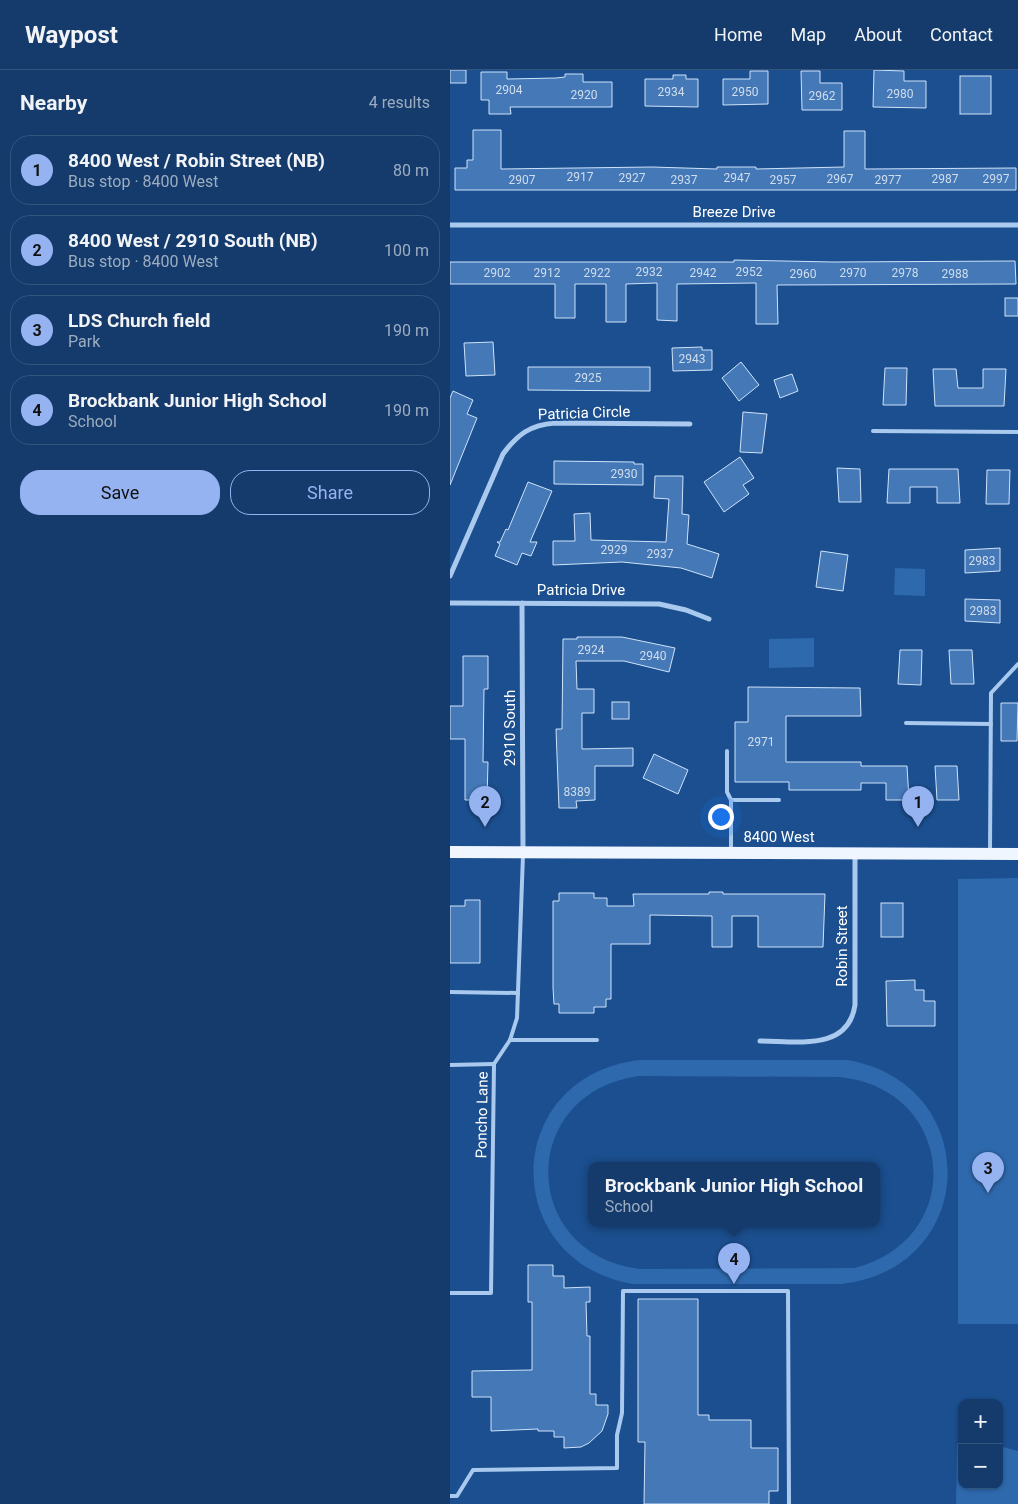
<!DOCTYPE html>
<html lang="en">
<head>
<meta charset="utf-8">
<style>
	:root { --surface:#143b6b; --page:#214673; --text:#f1f3f6; --muted:#9dadc1; --line:#33557e; --accent:#95b2f1 }
	body { margin:0; font-family:Roboto,sans-serif; background:var(--page); color:var(--text) }
	.controls { position:absolute; right:15px; bottom:15px; display:grid; overflow:hidden; border-radius:10px; box-shadow:0 1px 4px #0004 }
	.controls button { width:45px; height:45px; display:grid; place-items:center; padding:0; border:0; border-bottom:1px solid var(--line); background:var(--surface); color:var(--text); font:25px sans-serif }
	.you { position:absolute; left:270px; top:746px; width:18px; height:18px; margin:-12px; border:4px solid #fff; border-radius:50%; background:#1a73e8; box-shadow:0 0 0 8px #1a73e833 }
	.badge { display:grid; place-items:center; width:32px; height:32px; border-radius:50%; background:var(--accent); color:#111; font-size:16px; font-weight:700 }
	.pin { position:absolute; translate:-50% -41px; filter:drop-shadow(0 1px 2px #0008) }
	.pin::after { content:''; position:absolute; top:26px; width:18px; height:15px; background:inherit; clip-path:polygon(0 0,100% 0,50% 100%) }
	.popup { position:absolute; left:138px; top:1092px; width:292px; height:65px; box-sizing:border-box; display:grid; place-content:center; border-radius:10px; background:var(--surface); filter:drop-shadow(0 1px 4px #0005); font-size:16px; white-space:nowrap; color:var(--muted) }
	.popup b { font-size:19px; color:var(--text) }
	.popup::after { content:''; position:absolute; left:50%; top:100%; margin-left:-10px; border:10px solid transparent; border-top-color:var(--surface) }
	.list { margin:0; padding:0; list-style:none }
	h2 { display:flex; justify-content:space-between; align-items:center; height:65px; margin:0; padding:0 20px; font-size:21px }
	h2 small { font-size:16px; font-weight:400; color:var(--muted) }
	.list li { display:grid; grid-template-columns:32px 1fr auto; gap:15px; align-items:center; box-sizing:border-box; height:70px; margin:0 10px 10px; padding:0 10px; border:1px solid var(--line); border-radius:20px }
	.list b { display:block; font-size:19px; white-space:nowrap }
	.list p { margin:0; font-size:16px; white-space:nowrap; color:var(--muted) }
	.list em { font-size:16px; font-style:normal; color:var(--muted) }
	.actions { display:flex; gap:10px; padding:15px 20px }
	.actions a { flex:1; padding:11px 0; border:1px solid var(--accent); border-radius:20px; text-align:center; font-size:18px; color:var(--accent) }
	.actions .main { background:var(--accent); color:#111 }
	.map { position:relative; flex:none; width:568px; height:1434px; overflow:hidden }
	header { display:flex; align-items:center; gap:30px; box-sizing:border-box; height:70px; padding:0 25px; background:var(--surface); border-bottom:1px solid var(--line) }
	header strong { font-size:24px }
	nav { display:flex; gap:28px; margin-inline-start:auto; font-size:18px }
	main { display:flex }
	aside { flex:1; background:var(--surface) }
	.map>svg:first-child { display:block }
	.green { fill:#2e69ad; fill-rule:evenodd }
	.building { fill:#4478b7; stroke:#cfe3fa }
	.lines { fill:none; stroke-linecap:round; stroke-linejoin:round }
	.service { stroke:#a9c9ee; stroke-width:4 }
	.minor { stroke:#a9c9ee; stroke-width:5 }
	.primary { stroke:#f0f6ff; stroke-width:12 }
	.labels { text-anchor:middle; dominant-baseline:central; stroke-width:4; stroke-linejoin:round; paint-order:stroke }
	.number-label { font-size:12px; fill:#d0dded }
	.street-label { font-size:15px; fill:#fff; stroke:#1b4f8f }
</style>
</head>
<body>
<header>
<strong>Waypost</strong>
<nav><a>Home</a><a>Map</a><a>About</a><a>Contact</a></nav>
</header>
<main>
<aside>
<h2>Nearby<small>4 results</small></h2>
<ul class="list">
<li><span class="badge">1</span><div><b>8400 West / Robin Street (NB)</b><p>Bus stop · 8400 West</p></div><em>80 m</em></li>
<li><span class="badge">2</span><div><b>8400 West / 2910 South (NB)</b><p>Bus stop · 8400 West</p></div><em>100 m</em></li>
<li><span class="badge">3</span><div><b>LDS Church field</b><p>Park</p></div><em>190 m</em></li>
<li><span class="badge">4</span><div><b>Brockbank Junior High School</b><p>School</p></div><em>190 m</em></li>
</ul>
<div class="actions"><a class="main">Save</a><a>Share</a></div>
</aside>
<div class="map">
<svg width="568" height="1434" viewBox="0 0 568 1434">
	<rect width="100%" height="100%" fill="#1b4f8f"/>
	<g class="green">
		<path d="M445,498L475,499V526L444,525Z"/>
		<path d="M364,568V597L319,598V569Z"/>
		<path d="M568,808V1254H508V809Z"/>
		<path d="M190,990H398C535,1015 529,1199 391,1214H182C46,1189 53,1005 190,990ZM189,1006L388,1007C505,1017 519,1168 405,1198L189,1199C68,1183 68,1022 189,1006Z"/>
		<path d="M507,1374L512,1375V1415H549V1376L568,1381V1434H506Z"/>
	</g>
	<g class="building">
		<rect x="0" y="0" width="16" height="13"/>
		<path d="M424,0L454,1V11H476V38L423,37Z"/>
		<path d="M300,1H318V34L273,35V9H300Z"/>
		<path d="M351,1H370V13H392V40H352Z"/>
		<path d="M31,2H57V9L106,8L115,7V4H133V12H162V37H60L61,44H39V30H31Z"/>
		<path d="M223,5H236V9H248V37L195,36V9H223Z"/>
		<rect x="510" y="6" width="31" height="38"/>
		<path d="M23,60H51V99L202,97L267,99V97H306V99L394,97V61H415V99L566,98V120H5V98H17V90H23Z"/>
		<path d="M284,190L383,192L565,191L566,214L327,215L328,254H306V213L227,214V251L207,250V213L176,214V252H156V214H125V248H105V214H0V192H284Z"/>
		<rect x="555" y="228" width="13" height="18"/>
		<path d="M43,272L45,305L16,306L14,273Z"/>
		<path d="M252,277V280H262V300L223,301L222,278Z"/>
		<path d="M291,292L309,315L289,331L272,308Z"/>
		<path d="M78,297H200V321L78,320Z"/>
		<path d="M435,298H457L456,335H433Z"/>
		<path d="M483,299H506L508,318H533V299H556L554,336H485Z"/>
		<path d="M342,304L348,321L330,328L324,310Z"/>
		<path d="M3,321L23,330L17,344L27,348L0,415V328Z"/>
		<path d="M293,342L317,344L312,383L290,382Z"/>
		<path d="M290,387L304,408L293,415L299,424L274,442L254,412Z"/>
		<path d="M104,391L184,392V394H193V415L104,414Z"/>
		<path d="M387,398L410,399L411,432H389Z"/>
		<path d="M439,399H508L510,433H487V417H460V433H437Z"/>
		<path d="M537,400H560L559,434H536Z"/>
		<path d="M205,406H233L232,444L239,445L237,474L269,484L262,508L231,498L172,492L103,495V471H125L124,444L140,443L141,470L216,472L219,429L204,428Z"/>
		<path d="M78,412L102,421L80,472H87L81,486L72,483L67,495L45,486L50,474L47,472H50L56,459L58,460Z"/>
		<path d="M550,478V501L515,503V480Z"/>
		<path d="M371,481L398,485L393,521L366,517Z"/>
		<path d="M515,529L550,530V553L515,551Z"/>
		<path d="M127,567H172L225,578L219,602L174,591H126L127,619H144V643H132V679L183,678V696H145V730L126,731L127,738H109L106,659H112L113,569H127Z"/>
		<path d="M450,580H472L471,615L448,614Z"/>
		<path d="M499,580H522L524,614H501Z"/>
		<path d="M13,586H38V619H34L33,692H38L37,730H15V669H0V636H13Z"/>
		<path d="M298,617L410,618L411,646H336V692H411V696H457L459,730H436V713H411V720H339V712H285V652H298Z"/>
		<rect x="162" y="632" width="17" height="17"/>
		<path d="M551,633H568L567,671H551Z"/>
		<path d="M204,684L238,700L228,724L193,708Z"/>
		<path d="M485,696H507L509,730H487Z"/>
		<path d="M259,822H273V824H375L373,877H308V846H282V877H262V846L200,845V874H161V929H156V937H144V943H109V934H104L103,918V831H109V823H144V828H157V836H184L183,824H259Z"/>
		<path d="M15,830H30V893H0V836H15Z"/>
		<rect x="431" y="833" width="22" height="34"/>
		<path d="M465,910V920H474V931H485V956H437L436,911Z"/>
		<path d="M78,1195H103V1206H114V1218L140,1217V1232H136L137,1266H140V1324H146V1335H158V1344L152,1361L139,1373L131,1377L114,1378V1367H104V1361H88V1359L41,1361V1327H22V1301L82,1300V1232H78Z"/>
		<path d="M188,1229H248V1345H259V1350H301V1378H328V1421H319V1434H194L195,1372H188Z"/>
	</g>
	<g class="lines">
		<g class="service">
			<path d="M423,361L568,362"/>
			<path d="M456,653L541,654"/>
			<path d="M277,681V722L281,730"/>
			<path d="M281,781V730H329"/>
			<path d="M540,781L541,623L568,594"/>
			<path d="M0,922L68,923"/>
			<path d="M60,970H147"/>
			<path d="M0,995L44,994"/>
			<path d="M0,1223H41L44,994L60,970L67,948L73,785"/>
			<path d="M0,1426H7L23,1400L167,1398V1365L172,1343L173,1221H338L339,1434"/>
		</g>
		<g class="minor">
			<path d="M0,155H568"/>
			<path d="M0,506L53,384C68,364 80,355 105,353L240,354"/>
			<path d="M0,533L209,534L236,540L259,549"/>
			<path d="M72,533L73,782"/>
			<path d="M310,971C346,971 398,982 405,935V784"/>
		</g>
		<path class="primary" d="M0,782L568,784"/>
	</g>
	<g class="labels">
		<g class="number-label">
			<text x="59" y="20">2904</text>
			<text x="221" y="22">2934</text>
			<text x="295" y="22">2950</text>
			<text x="450" y="24">2980</text>
			<text x="134" y="25">2920</text>
			<text x="372" y="26">2962</text>
			<text x="130" y="107">2917</text>
			<text x="182" y="108">2927</text>
			<text x="287" y="108">2947</text>
			<text x="390" y="109">2967</text>
			<text x="495" y="109">2987</text>
			<text x="546" y="109">2997</text>
			<text x="72" y="110">2907</text>
			<text x="234" y="110">2937</text>
			<text x="333" y="110">2957</text>
			<text x="438" y="110">2977</text>
			<text x="199" y="202">2932</text>
			<text x="299" y="202">2952</text>
			<text x="47" y="203">2902</text>
			<text x="97" y="203">2912</text>
			<text x="147" y="203">2922</text>
			<text x="253" y="203">2942</text>
			<text x="403" y="203">2970</text>
			<text x="455" y="203">2978</text>
			<text x="353" y="204">2960</text>
			<text x="505" y="204">2988</text>
			<text x="242" y="289">2943</text>
			<text x="138" y="308">2925</text>
			<text x="174" y="404">2930</text>
			<text x="164" y="480">2929</text>
			<text x="210" y="484">2937</text>
			<text x="532" y="491">2983</text>
			<text x="533" y="541">2983</text>
			<text x="141" y="580">2924</text>
			<text x="203" y="586">2940</text>
			<text x="311" y="672">2971</text>
			<text x="127" y="722">8389</text>
		</g>
		<g class="street-label">
			<text x="284" y="142">Breeze Drive</text>
			<text transform="translate(134 343) rotate(-2)">Patricia Circle</text>
			<text x="131" y="520">Patricia Drive</text>
			<text transform="translate(60 658) rotate(-90)">2910 South</text>
			<text x="329" y="767">8400 West</text>
			<text transform="translate(392 876) rotate(-90)">Robin Street</text>
			<text transform="translate(32 1045) rotate(-89)">Poncho Lane</text>
		</g>
	</g>
</svg>
<div class="controls">
<button>+</button>
<button>−</button>
</div>
<div class="you"></div>
<div class="pin badge" style="left:468px;top:757px">1</div>
<div class="pin badge" style="left:35px;top:757px">2</div>
<div class="pin badge" style="left:538px;top:1123px">3</div>
<div class="pin badge" style="left:284px;top:1214px">4</div>
<div class="popup"><b>Brockbank Junior High School</b>School</div>
</div>
</main>
</body>
</html>
